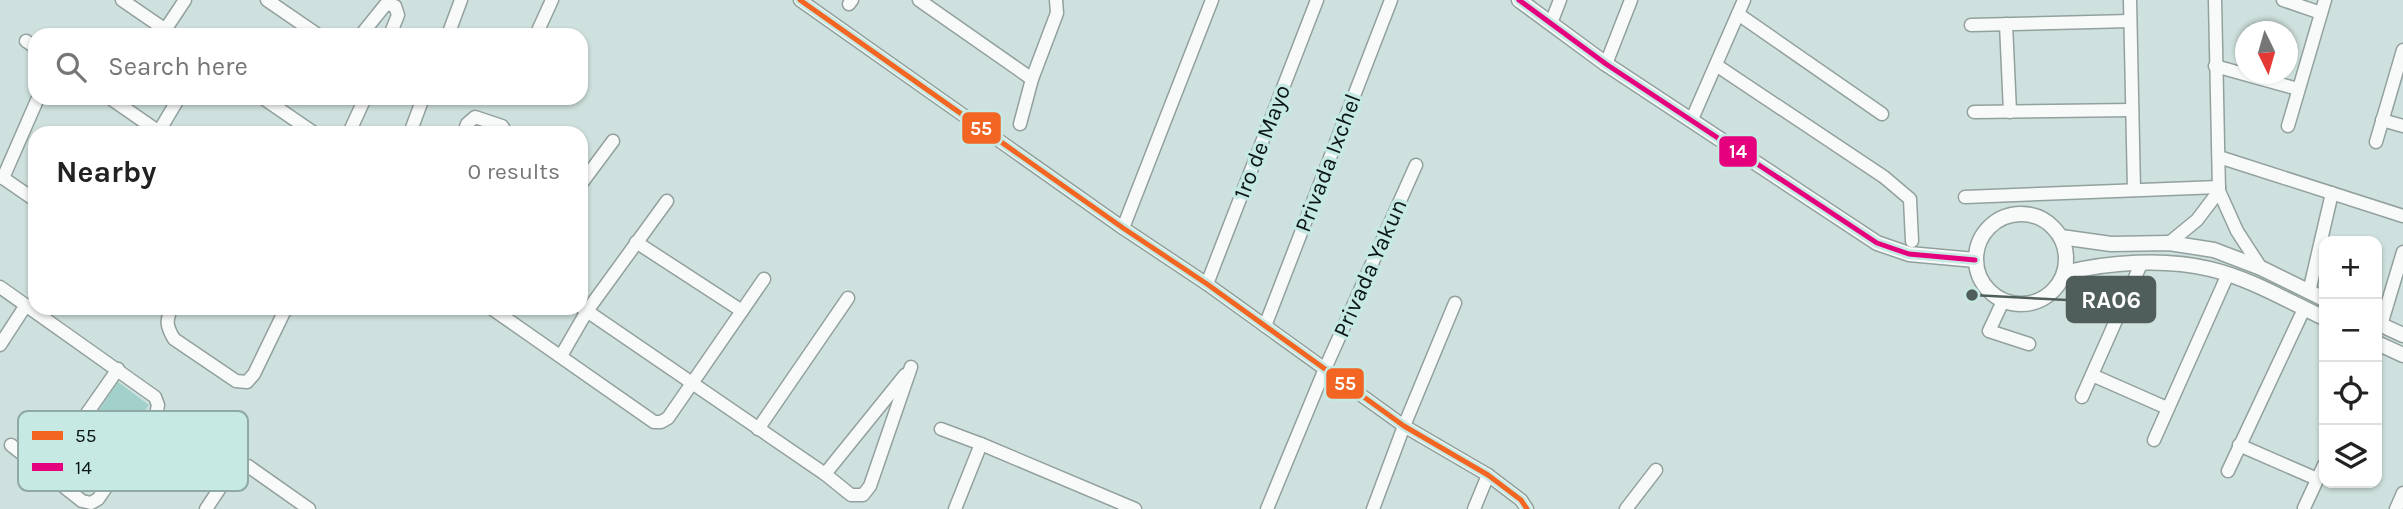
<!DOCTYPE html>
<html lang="en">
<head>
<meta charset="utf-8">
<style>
	:root { --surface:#fff; --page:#f2f2f2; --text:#222; --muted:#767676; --line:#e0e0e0 }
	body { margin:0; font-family:Karla,sans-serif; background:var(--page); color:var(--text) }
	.controls { position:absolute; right:21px; bottom:21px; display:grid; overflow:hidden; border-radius:14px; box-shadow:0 2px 5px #0004 }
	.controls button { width:63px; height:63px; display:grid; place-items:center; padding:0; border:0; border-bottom:2px solid var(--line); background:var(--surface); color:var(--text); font:35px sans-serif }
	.compass { position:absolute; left:2235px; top:21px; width:63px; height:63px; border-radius:50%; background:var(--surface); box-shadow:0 2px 5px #0004; rotate:175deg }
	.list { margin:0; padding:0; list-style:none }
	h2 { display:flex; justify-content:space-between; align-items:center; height:91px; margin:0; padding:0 28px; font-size:30px }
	h2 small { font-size:23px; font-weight:400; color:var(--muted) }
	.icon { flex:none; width:38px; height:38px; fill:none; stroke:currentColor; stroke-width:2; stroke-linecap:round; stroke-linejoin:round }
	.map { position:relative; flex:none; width:2403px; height:509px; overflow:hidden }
	.search { position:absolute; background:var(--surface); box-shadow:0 2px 5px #0004; left:28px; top:28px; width:560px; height:77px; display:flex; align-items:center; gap:18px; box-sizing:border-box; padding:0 24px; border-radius:21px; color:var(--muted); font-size:26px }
	.panel { position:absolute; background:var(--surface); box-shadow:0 2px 5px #0004; left:28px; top:126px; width:560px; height:189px; border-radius:21px }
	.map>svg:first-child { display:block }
	.green { fill:#a1d1ca }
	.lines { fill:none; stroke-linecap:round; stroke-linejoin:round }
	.minor-casing { stroke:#92a09e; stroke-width:15 }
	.tertiary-casing { stroke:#92a09e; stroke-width:17 }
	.minor { stroke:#f8fafa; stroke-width:12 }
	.tertiary { stroke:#f8fafa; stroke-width:14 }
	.bus-1-casing { stroke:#c7e9e3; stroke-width:10 }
	.bus-2-casing { stroke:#c7e9e3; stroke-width:10 }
	.bus-1 { stroke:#f26522; stroke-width:5 }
	.bus-2 { stroke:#e5007d; stroke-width:5 }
	.labels { text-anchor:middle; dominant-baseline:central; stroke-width:7; stroke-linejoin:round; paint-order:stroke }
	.street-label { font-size:23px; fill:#0b1715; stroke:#c7e9e3 }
	.key { fill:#c7e9e3; stroke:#8faaa5; stroke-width:2 }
	.key-label { font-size:19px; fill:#0b1715 }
	.leader { fill:none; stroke:#505e5b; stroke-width:2.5 }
	.callout-dot { fill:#505e5b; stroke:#c7e9e3; stroke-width:2.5 }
	.callout { fill:#505e5b; stroke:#505e5b; stroke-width:2.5 }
	.callout-label { font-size:24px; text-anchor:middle; font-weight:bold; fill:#fff }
	.line-badge { stroke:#c7e9e3; stroke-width:2.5 }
	.badge-label { font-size:19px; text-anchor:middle; font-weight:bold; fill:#fff }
</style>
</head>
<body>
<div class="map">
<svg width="2403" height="509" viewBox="0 0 2403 509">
	<rect width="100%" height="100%" fill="#cfe1de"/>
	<path class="green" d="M118,382L149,405L88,491L58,470Z"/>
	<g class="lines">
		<g class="minor-casing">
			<g id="minor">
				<path d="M122,0L173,35"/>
				<path d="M267,0L318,35"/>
				<path d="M800,0L1123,228L1207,284L1404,426L1488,475L1521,500L1527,509"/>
				<path d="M919,0L1032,79"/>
				<path d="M2130,0L2134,190"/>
				<path d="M2215,0L2219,191L2237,231L2261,268"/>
				<path d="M2283,0L2321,13"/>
				<path d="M849,4L852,0"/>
				<path d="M1738,14L1882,114"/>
				<path d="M1551,23L1560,0"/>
				<path d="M2006,24L2010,112"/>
				<path d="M1971,25L2130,21"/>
				<path d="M165,30L185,0"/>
				<path d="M361,35L386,4L395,6L398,15L390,35"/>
				<path d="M448,35L461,0"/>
				<path d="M536,35L552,0"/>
				<path d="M26,41L35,47"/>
				<path d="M1606,64L1631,0"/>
				<path d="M1716,65L1884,177L1910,199L1912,241"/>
				<path d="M2215,66L2298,89"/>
				<path d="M110,98L159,132"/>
				<path d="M263,98L314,133"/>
				<path d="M1974,112L2132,110"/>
				<path d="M1692,119L1744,0"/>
				<path d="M2382,120L2403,126"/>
				<path d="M1020,124L1032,79L1057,13L1056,0"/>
				<path d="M2288,126L2325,0"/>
				<path d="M158,133L177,101"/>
				<path d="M349,133L365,98"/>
				<path d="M410,133L423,98"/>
				<path d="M464,133L467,124L475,117L502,126L506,133"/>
				<path d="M2376,142L2403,50"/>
				<path d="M2219,157L2403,216"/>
				<path d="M0,176L35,200"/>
				<path d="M3,178L38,98"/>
				<path d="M581,184L613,141"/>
				<path d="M1965,197L2219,187"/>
				<path d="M1123,228L1212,0"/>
				<path d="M636,242L742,311"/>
				<path d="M2169,243L2197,220L2219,191"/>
				<path d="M1207,284L1317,0"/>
				<path d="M0,287L155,397L158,405L156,415L98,499L91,503L82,501L11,445"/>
				<path d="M2309,292L2332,193"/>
				<path d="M2003,301L1989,331L2029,344"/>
				<path d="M581,307L825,474L851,495H863L870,486L911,367"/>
				<path d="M172,308C165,321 167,327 174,339L236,381L247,382L254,374L286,308"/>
				<path d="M491,308L654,422H661L668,418L764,279"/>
				<path d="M2381,325L2403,252"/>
				<path d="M1265,326L1391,0"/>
				<path d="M0,345L26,305"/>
				<path d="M561,356L587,311L667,201"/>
				<path d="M2092,375L2167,408"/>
				<path d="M2082,397L2141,264"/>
				<path d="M758,429L848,298"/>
				<path d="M941,429L981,444L1135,509"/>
				<path d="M2154,440L2228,274"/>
				<path d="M2239,445L2317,479"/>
				<path d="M2228,471L2304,309"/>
				<path d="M46,472L118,369"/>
				<path d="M825,474L905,375"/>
				<path d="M2304,508L2324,465"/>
				<path d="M206,509L230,473L238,466H248L309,509"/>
				<path d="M955,509L981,444"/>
				<path d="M1267,509L1324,371L1416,165"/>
				<path d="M1373,509L1404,426L1455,303"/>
				<path d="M1474,509L1488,475"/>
				<path d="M1626,509L1656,470"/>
				<path d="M2396,509L2403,493"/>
			</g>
		</g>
		<g class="tertiary-casing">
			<g id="tertiary">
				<path d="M1519,0L1606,64L1877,243L1909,254L1975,260"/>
				<circle cx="2021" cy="259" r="45"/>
				<path d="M2061,237L2111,244L2169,243L2214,250L2261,268L2324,299"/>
				<path d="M2064,273C2109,262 2164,258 2210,269C2249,278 2288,301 2324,318"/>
				<path d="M2377,323L2403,335"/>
				<path d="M2377,343L2403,355"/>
			</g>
		</g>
		<use href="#minor" class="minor"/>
		<use href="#tertiary" class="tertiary"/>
		<g class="bus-1-casing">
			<path id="bus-1" d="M800,0L1123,228L1207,284L1404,426L1488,475L1521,500L1527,509"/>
		</g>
		<g class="bus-2-casing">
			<path id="bus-2" d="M1519,0L1606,64L1877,243L1909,254L1975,260"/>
		</g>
		<use href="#bus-1" class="bus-1"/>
		<use href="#bus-2" class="bus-2"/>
	</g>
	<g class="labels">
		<g class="street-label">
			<text transform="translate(1262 142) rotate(-69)">1ro de Mayo</text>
			<text transform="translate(1328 163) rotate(-69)">Privada Ixchel</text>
			<text transform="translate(1370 268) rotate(-66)">Privada Yakun</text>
		</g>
	</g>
	<rect x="18" y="411" width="230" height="80" rx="10" class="key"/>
	<rect x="32" y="431" width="31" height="9" fill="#f26522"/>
	<rect x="32" y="463" width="31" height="8" fill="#e5007d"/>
	<g class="key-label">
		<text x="75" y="442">55</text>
		<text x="75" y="474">14</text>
	</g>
	<path class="leader" d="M1972 295L2067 300"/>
	<circle class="callout-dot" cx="1972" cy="295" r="7"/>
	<rect class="callout" x="2067" y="277" width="88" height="45" rx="7"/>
	<g class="callout-label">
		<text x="2111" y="308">RA06</text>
	</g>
	<g class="line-badge">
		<rect x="961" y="111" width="41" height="34" rx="7" fill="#f26522"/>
		<rect x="1718" y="135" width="40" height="33" rx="7" fill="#e5007d"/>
		<rect x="1325" y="367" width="40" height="33" rx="7" fill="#f26522"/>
	</g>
	<g class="badge-label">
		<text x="981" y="135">55</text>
		<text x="1738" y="158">14</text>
		<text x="1345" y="390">55</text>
	</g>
</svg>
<div class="controls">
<button>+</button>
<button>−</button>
<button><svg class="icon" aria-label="locate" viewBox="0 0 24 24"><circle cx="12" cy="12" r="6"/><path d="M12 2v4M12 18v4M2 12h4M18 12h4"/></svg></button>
<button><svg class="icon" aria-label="layers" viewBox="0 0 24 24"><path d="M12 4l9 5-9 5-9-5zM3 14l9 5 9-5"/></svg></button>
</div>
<svg class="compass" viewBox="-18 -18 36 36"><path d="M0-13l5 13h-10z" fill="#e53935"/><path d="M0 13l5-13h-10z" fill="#767676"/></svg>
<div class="search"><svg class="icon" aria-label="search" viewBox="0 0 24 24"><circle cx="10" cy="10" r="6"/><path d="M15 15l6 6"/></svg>Search here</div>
<section class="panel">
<h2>Nearby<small>0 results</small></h2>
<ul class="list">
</ul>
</section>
</div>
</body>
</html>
